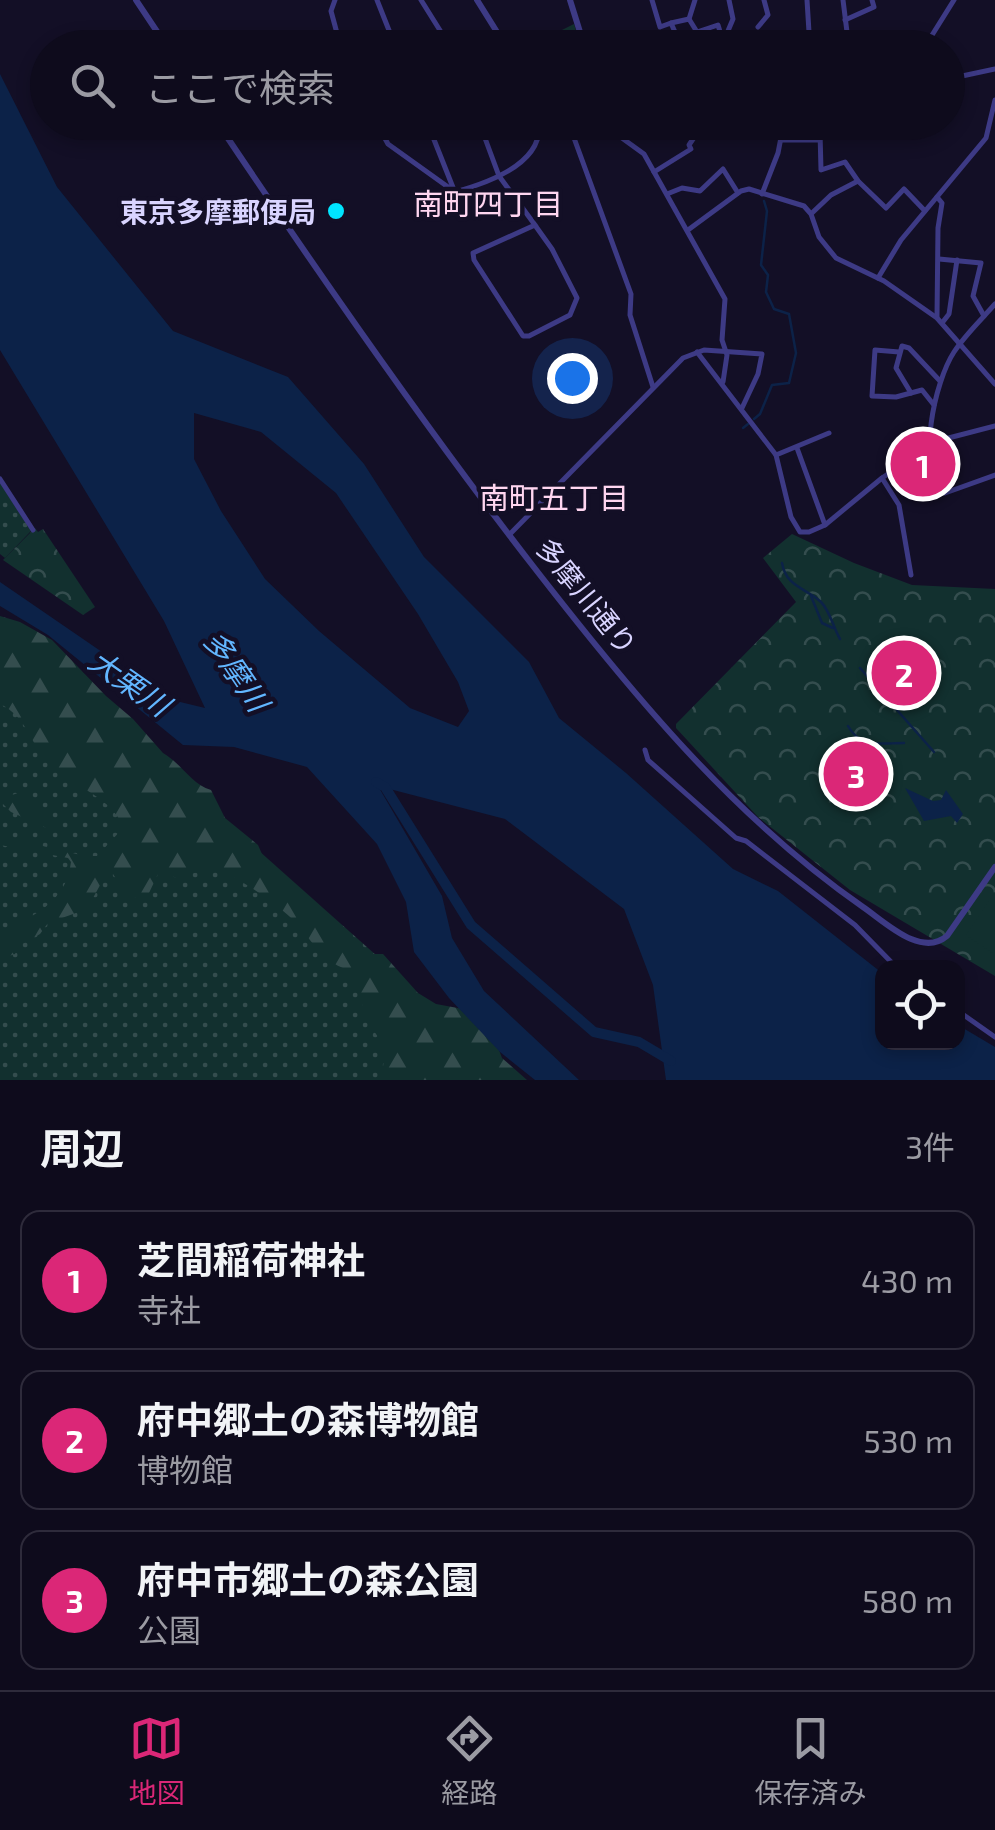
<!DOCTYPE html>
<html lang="ja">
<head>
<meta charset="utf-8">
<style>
	:root { --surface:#0e0b1c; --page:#1c1929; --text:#f1f3f6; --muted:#9b9ba3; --line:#2e2b3b; --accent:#db2777 }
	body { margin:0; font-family:"Exo 2","Noto Sans JP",sans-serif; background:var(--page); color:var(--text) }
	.controls { position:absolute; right:30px; bottom:30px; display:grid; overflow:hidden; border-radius:20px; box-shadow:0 5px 15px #0003 }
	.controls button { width:90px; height:90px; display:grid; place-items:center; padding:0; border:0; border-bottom:2px solid var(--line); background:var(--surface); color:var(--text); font:50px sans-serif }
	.you { position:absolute; left:572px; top:378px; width:35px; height:35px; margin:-25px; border:8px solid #fff; border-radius:50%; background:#1a73e8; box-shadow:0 0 0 15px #1a73e833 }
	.badge { display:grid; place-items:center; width:65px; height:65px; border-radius:50%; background:var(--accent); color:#fff; font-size:32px; font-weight:700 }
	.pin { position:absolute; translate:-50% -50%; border:5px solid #fff; box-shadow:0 2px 10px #0006 }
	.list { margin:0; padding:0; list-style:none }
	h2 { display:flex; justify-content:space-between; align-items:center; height:130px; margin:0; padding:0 40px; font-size:42px }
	h2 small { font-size:32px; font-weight:400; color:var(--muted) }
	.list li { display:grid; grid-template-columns:65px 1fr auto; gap:30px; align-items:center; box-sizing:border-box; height:140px; margin:0 20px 20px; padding:0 20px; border:2px solid var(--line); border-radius:20px }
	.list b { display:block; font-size:38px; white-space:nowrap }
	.list p { margin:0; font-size:32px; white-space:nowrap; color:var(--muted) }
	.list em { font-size:32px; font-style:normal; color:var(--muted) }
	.icon { flex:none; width:55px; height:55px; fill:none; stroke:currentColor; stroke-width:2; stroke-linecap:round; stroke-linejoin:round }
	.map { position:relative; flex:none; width:995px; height:1080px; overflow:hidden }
	.search { position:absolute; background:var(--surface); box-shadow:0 5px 15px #0003; left:30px; right:30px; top:30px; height:110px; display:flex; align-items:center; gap:25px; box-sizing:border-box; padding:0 35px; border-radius:55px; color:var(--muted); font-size:38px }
	.sheet { height:610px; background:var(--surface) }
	nav { display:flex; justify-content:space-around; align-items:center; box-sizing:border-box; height:140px; border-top:2px solid var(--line); background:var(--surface); font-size:28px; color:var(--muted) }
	nav a { display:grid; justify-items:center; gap:5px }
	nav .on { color:var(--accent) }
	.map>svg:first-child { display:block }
	.grass { fill:url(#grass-dots) }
	.forest { fill:url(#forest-firs) }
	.park { fill:url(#park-crowns) }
	.pitch { fill:#12302f }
	.water { fill:#0c2248; fill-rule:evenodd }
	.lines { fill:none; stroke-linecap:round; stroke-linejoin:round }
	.stream { stroke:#0c2248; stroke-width:2.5 }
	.river { stroke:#0c2248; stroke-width:10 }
	.minor { stroke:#3d3a85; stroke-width:5 }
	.tertiary { stroke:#3d3a85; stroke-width:6 }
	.poi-dot { fill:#00e5ff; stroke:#130f26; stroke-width:4 }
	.labels { text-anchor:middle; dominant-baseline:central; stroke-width:9; stroke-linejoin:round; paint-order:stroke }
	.poi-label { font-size:28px; font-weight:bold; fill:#d9d4ff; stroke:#130f26; text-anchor:end }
	.street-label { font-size:28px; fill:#d9d4ff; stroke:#130f26 }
	.neighbourhood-label { font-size:30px; fill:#ffd6f0; stroke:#130f26 }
	.water-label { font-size:30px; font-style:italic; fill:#62b6ff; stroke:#130f26 }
</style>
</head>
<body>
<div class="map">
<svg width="995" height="1080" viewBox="0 0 995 1080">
	<defs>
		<pattern id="grass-dots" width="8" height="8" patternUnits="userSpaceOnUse" patternTransform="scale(2.5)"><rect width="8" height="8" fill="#12302f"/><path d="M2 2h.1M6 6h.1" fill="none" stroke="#344d4e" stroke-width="1.8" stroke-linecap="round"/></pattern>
		<pattern id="forest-firs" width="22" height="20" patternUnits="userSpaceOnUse" patternTransform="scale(2.5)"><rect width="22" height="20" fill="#12302f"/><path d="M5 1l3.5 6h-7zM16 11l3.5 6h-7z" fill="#344d4e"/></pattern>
		<pattern id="park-crowns" width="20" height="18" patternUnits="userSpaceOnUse" patternTransform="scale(2.5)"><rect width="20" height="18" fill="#12302f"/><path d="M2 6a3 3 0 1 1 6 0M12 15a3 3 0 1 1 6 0" fill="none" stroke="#344d4e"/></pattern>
	</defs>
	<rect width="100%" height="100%" fill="#130f26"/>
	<g class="grass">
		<path d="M0,483L31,531L5,558L0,554Z"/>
		<path d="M0,633L66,679L386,964L483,1080H0Z"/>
	</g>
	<g class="forest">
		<path d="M0,616L20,622L52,640L106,696L133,719L163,753C182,764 191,784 211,790L225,818L258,845L265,861L355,943L370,954H383L418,993L436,1004L474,1011L489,1024L502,1058L527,1080H388L382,1073L384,1060L378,1049L380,1040L362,1013L363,998L351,984L348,970C317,959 312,937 289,916C267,897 240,879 214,867L177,878L159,872L148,895L129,899L113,874L105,876L87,909L48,923L40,934L20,945L15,954L0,959V935C33,914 66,904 71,862L68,858L0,845V836L85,856H97L123,828C114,798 73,787 51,765C30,746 28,717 0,704Z"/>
		<path d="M0,790L9,796L18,793L27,798L52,825L80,843L11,812L0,801Z"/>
	</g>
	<g class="park">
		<path d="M574,24L581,47H556L552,35Z"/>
		<path d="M35,528L38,532L43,529L95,607L83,615L3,560Z"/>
		<path d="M792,534L854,563L912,585L995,589V976L850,890L758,817L676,728V724L796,602L763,558Z"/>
	</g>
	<path class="pitch" d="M995,892V955L966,935Z"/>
	<g class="water">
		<path d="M0,74L57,187L173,331L288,377L364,464L424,557L529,662L559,718L626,773L733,869L778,891L882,973V1042H958V1025L995,1047V1080H666L653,985L624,909L505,819L378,786L442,896L452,938L484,991L579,1080H535L500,1052L449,998L414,952L406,902L377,844L307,767L234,747L183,745L48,635L0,606V582L172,700L205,708L164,621L0,350ZM194,413L261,432L336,493L418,614L458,682L469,711L458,727L410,708L319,631L265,579L221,511L194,459Z"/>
		<path d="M905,788L933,801L941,800L946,790L963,814L957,823L951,816L924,821Z"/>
	</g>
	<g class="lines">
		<g class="stream">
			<path d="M754,419L760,414L772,385L789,383L796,353L789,314L774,309L766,292L768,275L761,265L767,211L764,201"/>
			<path d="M743,428L748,424"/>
			<path d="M782,563C786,587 806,588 821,602C830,611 833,627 840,639"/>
			<path d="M811,596L822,623L833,628"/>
			<path d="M860,668L934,752"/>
			<path d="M848,726C861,749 880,743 904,743"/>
		</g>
		<path class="river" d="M376,782L385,787L471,925L594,1032L639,1042L671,1061"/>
		<g class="minor">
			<path d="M335,0L331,11L341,48"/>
			<path d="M377,0L396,48"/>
			<path d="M421,0L451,48"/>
			<path d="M652,0L660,27L671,23L682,48"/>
			<path d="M807,0L810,48"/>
			<path d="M843,0L849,48"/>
			<path d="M689,19L695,0"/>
			<path d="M845,20L874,7L872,0"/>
			<path d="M671,23L689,19L697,32L718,25L725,48"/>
			<path d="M758,27L768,15L764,0"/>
			<path d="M725,38L733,19L729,0"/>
			<path d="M313,45L339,39"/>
			<path d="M924,48L954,0"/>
			<path d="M948,79L995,69"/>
			<path d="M376,122L388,144L455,192"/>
			<path d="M427,122L454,190"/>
			<path d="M479,122L499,176L535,225L537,228L552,249L577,298L570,315L529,336H523L474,260L473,253L535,225"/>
			<path d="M571,122L574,138L631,294L630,315L653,387"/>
			<path d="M611,122L615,133L644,154L725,299L722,340L727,355L723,382"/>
			<path d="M828,122L829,129L820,132L821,170L845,162L858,181L886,208L904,189L925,211"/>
			<path d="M782,140H819"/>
			<path d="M654,172L691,149L689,145L699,130L692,122"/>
			<path d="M455,192C488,183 544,164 539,122"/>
			<path d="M667,194L682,188L700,191L723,169L738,193"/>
			<path d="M762,194L778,153L784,122"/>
			<path d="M812,213L831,195L858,181"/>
			<path d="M688,230L741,191L749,189L804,206L811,214L819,237L836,258L884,281L937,318L995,384"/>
			<path d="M939,259L981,263L973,296L984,316"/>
			<path d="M878,278L901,240L986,138L995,100"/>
			<path d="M995,304C981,320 965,335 954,352C935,381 915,467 945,493L995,475"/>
			<path d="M937,317L938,228L942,203L937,197"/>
			<path d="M942,323L949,314L957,260"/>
			<path d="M697,352L776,455L791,517L800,532H809L825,525L882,478L937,441L995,426"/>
			<path d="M899,352L875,350L872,396L896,397L922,390L934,405"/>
			<path d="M911,393L896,368L902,346L909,348L940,381"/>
			<path d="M797,448L825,525"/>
			<path d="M776,455L829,433"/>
			<path d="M882,478L899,505L911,575"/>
			<path d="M0,479L33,530"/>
			<path d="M509,535L683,358L704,350L762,354L758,374L742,408"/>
			<path d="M645,750L648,760L736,838L746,841L855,925L897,968"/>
			<path d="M958,1011L995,1037"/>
		</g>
		<g class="tertiary">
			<path d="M136,0L168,48"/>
			<path d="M477,0L507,48"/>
			<path d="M570,0L585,48"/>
			<path d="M217,122C318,273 422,423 533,566C630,691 732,816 863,907C885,922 921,958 947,936L995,867"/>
		</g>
	</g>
	<circle class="poi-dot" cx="336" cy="211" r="10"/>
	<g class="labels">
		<g class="poi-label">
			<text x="316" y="211">東京多摩郵便局</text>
		</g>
		<g class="street-label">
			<text transform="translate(587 596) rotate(51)">多摩川通り</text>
		</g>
		<g class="neighbourhood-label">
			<text x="488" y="203">南町四丁目</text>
			<text x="554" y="497">南町五丁目</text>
		</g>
		<g class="water-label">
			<text transform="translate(237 670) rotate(56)">多摩川</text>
			<text transform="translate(130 682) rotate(35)">大栗川</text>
		</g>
	</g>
</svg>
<div class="controls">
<button><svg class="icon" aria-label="locate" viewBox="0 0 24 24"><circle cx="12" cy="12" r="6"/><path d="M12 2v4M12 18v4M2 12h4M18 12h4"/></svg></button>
</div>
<div class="you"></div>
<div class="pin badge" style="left:923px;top:464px">1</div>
<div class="pin badge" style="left:904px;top:673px">2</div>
<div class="pin badge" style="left:856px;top:774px">3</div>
<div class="search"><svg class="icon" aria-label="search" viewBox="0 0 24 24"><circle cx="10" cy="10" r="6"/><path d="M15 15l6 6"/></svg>ここで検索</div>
</div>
<section class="sheet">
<h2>周辺<small>3件</small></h2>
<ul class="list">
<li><span class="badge">1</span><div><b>芝間稲荷神社</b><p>寺社</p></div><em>430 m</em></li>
<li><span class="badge">2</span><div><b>府中郷土の森博物館</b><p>博物館</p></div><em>530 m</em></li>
<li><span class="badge">3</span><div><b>府中市郷土の森公園</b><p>公園</p></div><em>580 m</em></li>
</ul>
</section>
<nav>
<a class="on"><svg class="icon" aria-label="map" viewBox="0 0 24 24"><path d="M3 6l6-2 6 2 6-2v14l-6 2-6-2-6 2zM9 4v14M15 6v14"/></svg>地図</a>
<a><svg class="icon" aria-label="directions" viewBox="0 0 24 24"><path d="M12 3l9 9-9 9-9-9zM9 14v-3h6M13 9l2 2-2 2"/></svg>経路</a>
<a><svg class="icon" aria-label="saved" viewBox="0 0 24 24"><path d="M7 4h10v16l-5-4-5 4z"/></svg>保存済み</a>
</nav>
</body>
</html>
